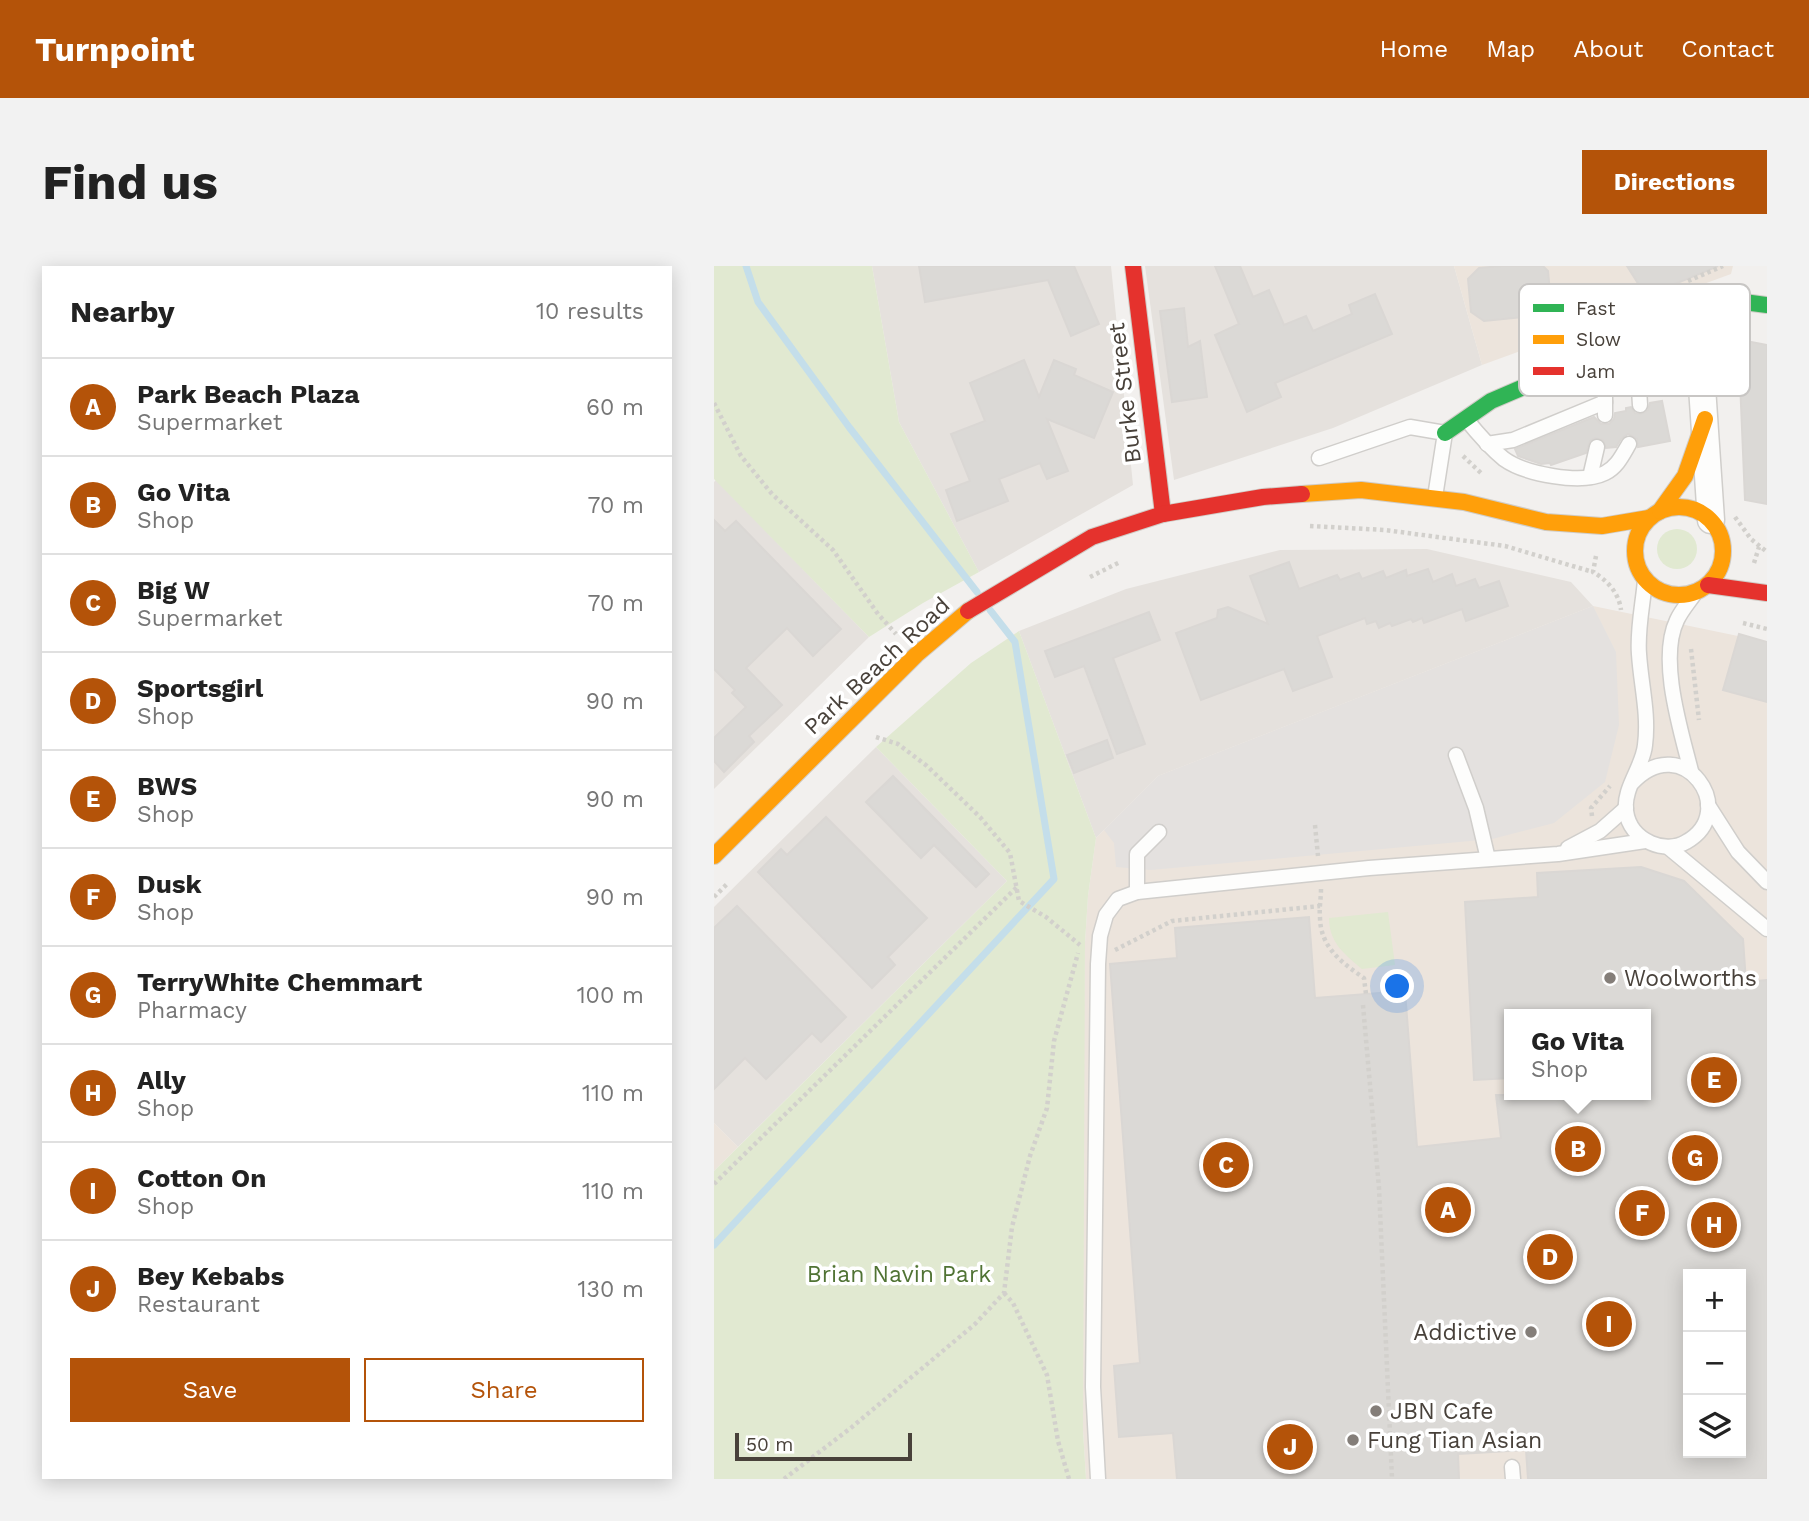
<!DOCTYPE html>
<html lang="en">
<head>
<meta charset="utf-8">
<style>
	:root { --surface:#fff; --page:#f2f2f2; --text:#222; --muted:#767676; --line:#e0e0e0; --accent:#b45309 }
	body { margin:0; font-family:"Work Sans",sans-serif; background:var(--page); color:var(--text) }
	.controls { position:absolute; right:21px; bottom:21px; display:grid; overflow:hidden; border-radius:0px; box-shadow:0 4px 18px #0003 }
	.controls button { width:63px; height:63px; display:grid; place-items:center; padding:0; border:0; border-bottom:2px solid var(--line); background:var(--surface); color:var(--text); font:35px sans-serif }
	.scale { position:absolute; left:21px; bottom:18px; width:177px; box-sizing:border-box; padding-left:7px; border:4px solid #48413a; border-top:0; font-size:19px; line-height:24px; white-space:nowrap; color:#48413a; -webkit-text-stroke:5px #fff; paint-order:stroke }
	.you { position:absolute; left:684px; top:721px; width:24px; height:24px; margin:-18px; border:5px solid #fff; border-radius:50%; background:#1a73e8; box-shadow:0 0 0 10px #1a73e833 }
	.badge { display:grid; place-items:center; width:46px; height:46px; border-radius:50%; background:var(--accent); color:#fff; font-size:23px; font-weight:700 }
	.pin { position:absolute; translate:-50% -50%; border:4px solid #fff; box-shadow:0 2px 7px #0006 }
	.popup { position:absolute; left:790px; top:743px; width:147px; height:91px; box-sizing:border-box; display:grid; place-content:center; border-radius:0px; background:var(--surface); filter:drop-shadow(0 2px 5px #0005); font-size:23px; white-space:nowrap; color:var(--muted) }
	.popup b { font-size:26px; color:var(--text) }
	.popup::after { content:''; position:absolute; left:50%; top:100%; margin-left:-14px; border:14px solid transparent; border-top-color:var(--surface) }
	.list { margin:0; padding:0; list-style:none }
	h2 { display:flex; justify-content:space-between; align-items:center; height:91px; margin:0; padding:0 28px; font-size:30px }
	h2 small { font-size:23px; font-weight:400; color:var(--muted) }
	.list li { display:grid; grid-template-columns:46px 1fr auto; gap:21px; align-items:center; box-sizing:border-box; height:98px; padding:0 28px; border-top:2px solid var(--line) }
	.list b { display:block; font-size:26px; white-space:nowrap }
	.list p { margin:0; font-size:23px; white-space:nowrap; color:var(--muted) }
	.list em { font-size:23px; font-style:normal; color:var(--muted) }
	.actions { display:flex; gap:14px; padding:21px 28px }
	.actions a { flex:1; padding:16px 0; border:2px solid var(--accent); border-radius:0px; text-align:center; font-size:24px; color:var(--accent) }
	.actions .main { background:var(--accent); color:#fff }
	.icon { flex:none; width:38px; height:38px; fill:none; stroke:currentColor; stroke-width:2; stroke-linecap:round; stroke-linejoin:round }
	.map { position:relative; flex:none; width:1053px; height:1213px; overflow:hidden; border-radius:0px }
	header { display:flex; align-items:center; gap:42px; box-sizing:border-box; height:98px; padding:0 35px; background:var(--accent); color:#fff }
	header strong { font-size:33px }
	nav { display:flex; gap:38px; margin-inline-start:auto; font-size:24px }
	.intro { display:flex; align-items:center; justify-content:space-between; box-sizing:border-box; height:168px; padding:0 42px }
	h1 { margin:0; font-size:49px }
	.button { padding:18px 32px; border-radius:0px; background:var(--accent); color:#fff; font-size:24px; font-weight:700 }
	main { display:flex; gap:42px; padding:0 42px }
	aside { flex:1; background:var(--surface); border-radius:0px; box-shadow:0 4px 18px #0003 }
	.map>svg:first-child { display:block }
	.residential { fill:#e5e1dd }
	.commercial { fill:#ece4dc; fill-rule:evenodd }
	.green { fill:#e1e9d1 }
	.parking { fill:#e4e1df }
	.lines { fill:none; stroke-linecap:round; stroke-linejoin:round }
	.stream { stroke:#c4deea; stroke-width:7 }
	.building { fill:#dbd9d6; stroke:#dad7d4; stroke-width:2; fill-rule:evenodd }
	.lane-casing { stroke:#d0cecb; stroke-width:17 }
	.street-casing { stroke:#d0cecb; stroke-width:29 }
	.fast-casing { stroke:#d0ccc6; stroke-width:18 }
	.slow-casing { stroke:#d0ccc6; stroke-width:18 }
	.jam-casing { stroke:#d0ccc6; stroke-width:18 }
	.path { stroke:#d2d0cc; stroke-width:4.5; stroke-dasharray:3.5 3.5; stroke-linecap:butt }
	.lane { stroke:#fdfdfc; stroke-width:14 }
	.street { stroke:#fdfdfc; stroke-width:26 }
	.fast { stroke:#30b455; stroke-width:16 }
	.slow { stroke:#ff9f0a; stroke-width:16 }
	.jam { stroke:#e5322d; stroke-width:16 }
	.poi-dot { fill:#847e79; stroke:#fff; stroke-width:2.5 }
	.labels { text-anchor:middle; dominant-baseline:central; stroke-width:7; stroke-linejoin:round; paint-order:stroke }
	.street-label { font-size:23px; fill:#48413a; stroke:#fff }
	.poi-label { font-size:23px; fill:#48413a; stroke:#fff; text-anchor:start }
	.park-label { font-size:23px; fill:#507334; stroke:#fff }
	.key { fill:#fff; stroke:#c8c6c4; stroke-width:2 }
	.key-label { font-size:19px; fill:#48413a }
</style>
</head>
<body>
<header>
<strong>Turnpoint</strong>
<nav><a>Home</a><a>Map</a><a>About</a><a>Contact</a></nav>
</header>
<div class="intro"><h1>Find us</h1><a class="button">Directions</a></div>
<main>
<aside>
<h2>Nearby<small>10 results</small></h2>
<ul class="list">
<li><span class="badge">A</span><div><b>Park Beach Plaza</b><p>Supermarket</p></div><em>60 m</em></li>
<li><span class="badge">B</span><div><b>Go Vita</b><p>Shop</p></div><em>70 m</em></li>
<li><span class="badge">C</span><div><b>Big W</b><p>Supermarket</p></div><em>70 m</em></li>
<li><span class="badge">D</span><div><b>Sportsgirl</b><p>Shop</p></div><em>90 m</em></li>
<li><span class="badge">E</span><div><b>BWS</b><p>Shop</p></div><em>90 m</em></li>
<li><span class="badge">F</span><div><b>Dusk</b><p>Shop</p></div><em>90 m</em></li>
<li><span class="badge">G</span><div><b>TerryWhite Chemmart</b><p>Pharmacy</p></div><em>100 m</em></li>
<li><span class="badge">H</span><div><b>Ally</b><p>Shop</p></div><em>110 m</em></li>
<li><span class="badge">I</span><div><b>Cotton On</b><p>Shop</p></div><em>110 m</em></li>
<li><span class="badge">J</span><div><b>Bey Kebabs</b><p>Restaurant</p></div><em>130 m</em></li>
</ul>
<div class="actions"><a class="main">Save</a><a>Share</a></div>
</aside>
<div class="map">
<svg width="1053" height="1213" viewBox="0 0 1053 1213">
	<rect width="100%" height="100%" fill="#f2f0ee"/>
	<g class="residential">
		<path d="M158,0H397L419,219L265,306L185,156Z"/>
		<path d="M431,0H740L768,99L619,162L460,214Z"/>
		<path d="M2,214L155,371L0,523V216Z"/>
		<path d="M713,283L857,316L879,340L444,510L382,572L305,365L412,323L566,284Z"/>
		<path d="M162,481L293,615L24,881L0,857V641Z"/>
	</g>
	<g class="commercial">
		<path d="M740,0H1019L1017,8L768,99Z"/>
		<path d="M879,340L1053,376V1213H372L369,1164V813L371,677L374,630L382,572L444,510ZM796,748H932V829H796ZM974,1008H1027V1187H974Z"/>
		<path d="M0,857L24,881L0,905Z"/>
	</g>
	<g class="green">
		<path d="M0,0H158L185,156L265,306L209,337L155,371L0,213Z"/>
		<circle cx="963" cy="283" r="20"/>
		<path d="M305,365L382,572L374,630L371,677L369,1164L372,1213H0V905L293,615L162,481L257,397Z"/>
		<path d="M674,646L681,699L648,703C630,688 615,676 615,652Z"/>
	</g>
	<path class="parking" d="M879,340L902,386L905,459L891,516L840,557L778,573L437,604L402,601L400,577L390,564L444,510Z"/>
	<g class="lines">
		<g class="stream">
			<path d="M32,0L44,36L135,161L263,326"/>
			<path d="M0,979L340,613L301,376L276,344"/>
		</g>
	</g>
	<g class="building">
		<path d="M205,0H360L385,58L357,70L334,14L211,36Z"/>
		<path d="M501,0H526L539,31L555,24L570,59L592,50L599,65L638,48L635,39L661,28L678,68L561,117L567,131L533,146L501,69L525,58Z"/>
		<path d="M787,0H829L834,5L837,38L829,49L770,55L757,46L754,13L765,2Z"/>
		<path d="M913,0H1004L932,30Z"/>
		<path d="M470,42L474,81L486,75L493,131L458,136L446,45Z"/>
		<path d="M1032,75L1053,79V238L1031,234L1025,91Z"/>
		<path d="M310,94L325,131L340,94L362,103L360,109L399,126L380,172L333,153L354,205L333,213L326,197L285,213L294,235L243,255L232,224L256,215L237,168L271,155L256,117Z"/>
		<path d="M948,135L956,175L924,181L923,173L914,168L907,173L902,181L892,182L889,174L881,172L876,175L872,187L837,199L836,197L827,198L804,190L801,183L880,151L887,158H895L900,153L901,147L912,145V142L917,141L921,147L927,148L934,144L936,137Z"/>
		<path d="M0,254L11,265L22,255L127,363L99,390L73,362L32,402L68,439L35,470L40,476L10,506L0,495V472L32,441L18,427L21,424L0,403Z"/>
		<path d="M575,296L585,323L623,309L626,314L645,307L648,313L669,305L672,312L692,304L693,310L714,303L719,316L738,308L742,320L761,313L765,322L785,315L794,340L752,355L748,343L710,357L708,352L699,356L697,353L678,360L676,357L665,362L662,355L653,358L651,352L603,370L618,411L579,425L570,403L487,434L462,367L503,352L504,344L514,341L554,358L536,310Z"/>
		<path d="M435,346L446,374L399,392L431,478L403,488L370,400L341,411L331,385Z"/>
		<path d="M1025,368L1053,376V436L1009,424Z"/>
		<path d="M393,474L399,492L360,507L353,489Z"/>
		<path d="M179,510L275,608L262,621L220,579L207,592L152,536Z"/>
		<path d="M112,551L213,652L174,691L181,699L158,722L44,606L67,583L73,589Z"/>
		<path d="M927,601L970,615L1029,673L1032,716L1053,714V1213H814L812,1184L744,1188L745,1213H463L459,1167L405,1171L400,1100L426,1097L396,698L463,692L461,662L595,651L601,732L691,725L703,881L787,872L782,829H932V748H796V812L760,814L751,636L824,631L823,607ZM974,1008H1027V1187H974Z"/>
		<path d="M23,640L132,751L107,776L98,767L52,813L31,792L0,823V662Z"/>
	</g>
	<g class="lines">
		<g class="lane-casing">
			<g id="lane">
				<path d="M918,78L924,107L926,139"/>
				<path d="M883,92L891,127V149"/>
				<path d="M752,153C764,168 775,181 790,193C811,208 867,219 891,207C903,201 908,190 915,178"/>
				<path d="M773,178L799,174L891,136"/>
				<path d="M605,192L696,161L731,167L721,231"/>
				<path d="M876,211L883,181"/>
				<path d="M742,489L762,542L774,593"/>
				<path d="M977,505C967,465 944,393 963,354C967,345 975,336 981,327"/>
				<path d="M918,517C969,462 1027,546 972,576C962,582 948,582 937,577C923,571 914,559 912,545C909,522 929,501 931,479C935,448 927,419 925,388C923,364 929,338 931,314"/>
				<path d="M994,539L1024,586L1053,616"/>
				<path d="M954,581L1053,663"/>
				<path d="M854,582L886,565L912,542"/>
				<path d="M423,626V588L445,566"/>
				<path d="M798,1201L799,1213"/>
				<path d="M384,1213L379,1121L384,698L386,670L392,649L404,633L423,626L655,602L844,588L931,575"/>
			</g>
		</g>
		<g class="street-casing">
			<path id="street" d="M983,47L997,254"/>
		</g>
		<g class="fast-casing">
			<path id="fast" d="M731,167L777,135L983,47L1030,36L1053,39"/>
		</g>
		<g class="slow-casing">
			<g id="slow">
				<path d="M588,228L647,224L750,236L832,256L888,260L935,252"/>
				<circle cx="965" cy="285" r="44"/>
				<path d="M946,245L971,210L991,153"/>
				<path d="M0,590L202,389L254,345"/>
			</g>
		</g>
		<g class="jam-casing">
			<g id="jam">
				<path d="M419,0L449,248"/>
				<path d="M994,319L1053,327"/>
				<path d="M254,345L378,271L449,248L549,231L588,228"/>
			</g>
		</g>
		<g class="path">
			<path d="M974,15L1009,0"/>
			<path d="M939,104L964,99"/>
			<path d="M0,137L27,190L58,228L119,284L164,348L182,368"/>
			<path d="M749,190L768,208"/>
			<path d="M1021,251L1037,273L1053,286"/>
			<path d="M596,260L671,264L791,280L879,306"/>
			<path d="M882,290L879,306C893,314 905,327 907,344"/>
			<path d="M1040,297L1045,281"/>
			<path d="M376,311L406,296"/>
			<path d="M1029,357L1053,363"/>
			<path d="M977,383L985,454"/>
			<path d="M162,471L184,478L213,500L266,551L296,587L305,635L332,651L366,679"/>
			<path d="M878,550L877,542L896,520"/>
			<path d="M601,559L604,590"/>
			<path d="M607,623C607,633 605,642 606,651C606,681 628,697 650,712L652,728"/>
			<path d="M0,631L14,617"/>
			<path d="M401,684L458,655L606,640"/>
			<path d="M649,739L665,922L678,1213"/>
			<path d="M0,918L303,621"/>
			<path d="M290,1027L299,1037L333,1109L344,1175L355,1213"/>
			<path d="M70,1213L138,1161L261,1058L290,1027L298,961L316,890L333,842L340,775L364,687"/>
		</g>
		<use href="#lane" class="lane"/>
		<use href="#street" class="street"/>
		<use href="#fast" class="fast"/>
		<use href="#slow" class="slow"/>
		<use href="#jam" class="jam"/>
	</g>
	<g class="poi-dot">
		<circle cx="896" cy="712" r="7"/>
		<circle cx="817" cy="1066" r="7"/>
		<circle cx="662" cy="1145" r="7"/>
		<circle cx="639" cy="1174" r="7"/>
	</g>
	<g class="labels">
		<g class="street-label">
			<text transform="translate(411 127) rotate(-97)">Burke Street</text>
			<text transform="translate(163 400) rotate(-43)">Park Beach Road</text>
		</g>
		<g class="poi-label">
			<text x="910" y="712">Woolworths</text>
			<text x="803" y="1066" text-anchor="end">Addictive</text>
			<text x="676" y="1145">JBN Cafe</text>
			<text x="653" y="1174">Fung Tian Asian</text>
		</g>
		<g class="park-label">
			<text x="185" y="1008">Brian Navin Park</text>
		</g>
	</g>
	<rect x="805" y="18" width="231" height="112" rx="10" class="key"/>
	<rect x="819" y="38" width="31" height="8" fill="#30b455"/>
	<rect x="819" y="69" width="31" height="9" fill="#ff9f0a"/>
	<rect x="819" y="101" width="31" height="8" fill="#e5322d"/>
	<g class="key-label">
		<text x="862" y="49">Fast</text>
		<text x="862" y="80">Slow</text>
		<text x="862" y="112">Jam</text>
	</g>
</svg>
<div class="controls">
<button>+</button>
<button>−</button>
<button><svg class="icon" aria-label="layers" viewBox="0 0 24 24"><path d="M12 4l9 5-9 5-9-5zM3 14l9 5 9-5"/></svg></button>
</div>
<div class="scale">50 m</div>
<div class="you"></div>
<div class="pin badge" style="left:734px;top:944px">A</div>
<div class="pin badge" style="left:864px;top:883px">B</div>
<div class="popup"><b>Go Vita</b>Shop</div>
<div class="pin badge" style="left:512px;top:899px">C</div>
<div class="pin badge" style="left:836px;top:991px">D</div>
<div class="pin badge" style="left:1000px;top:814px">E</div>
<div class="pin badge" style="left:928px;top:947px">F</div>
<div class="pin badge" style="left:981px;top:892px">G</div>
<div class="pin badge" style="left:1000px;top:959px">H</div>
<div class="pin badge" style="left:895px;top:1058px">I</div>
<div class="pin badge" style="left:576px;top:1181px">J</div>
</div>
</main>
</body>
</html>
